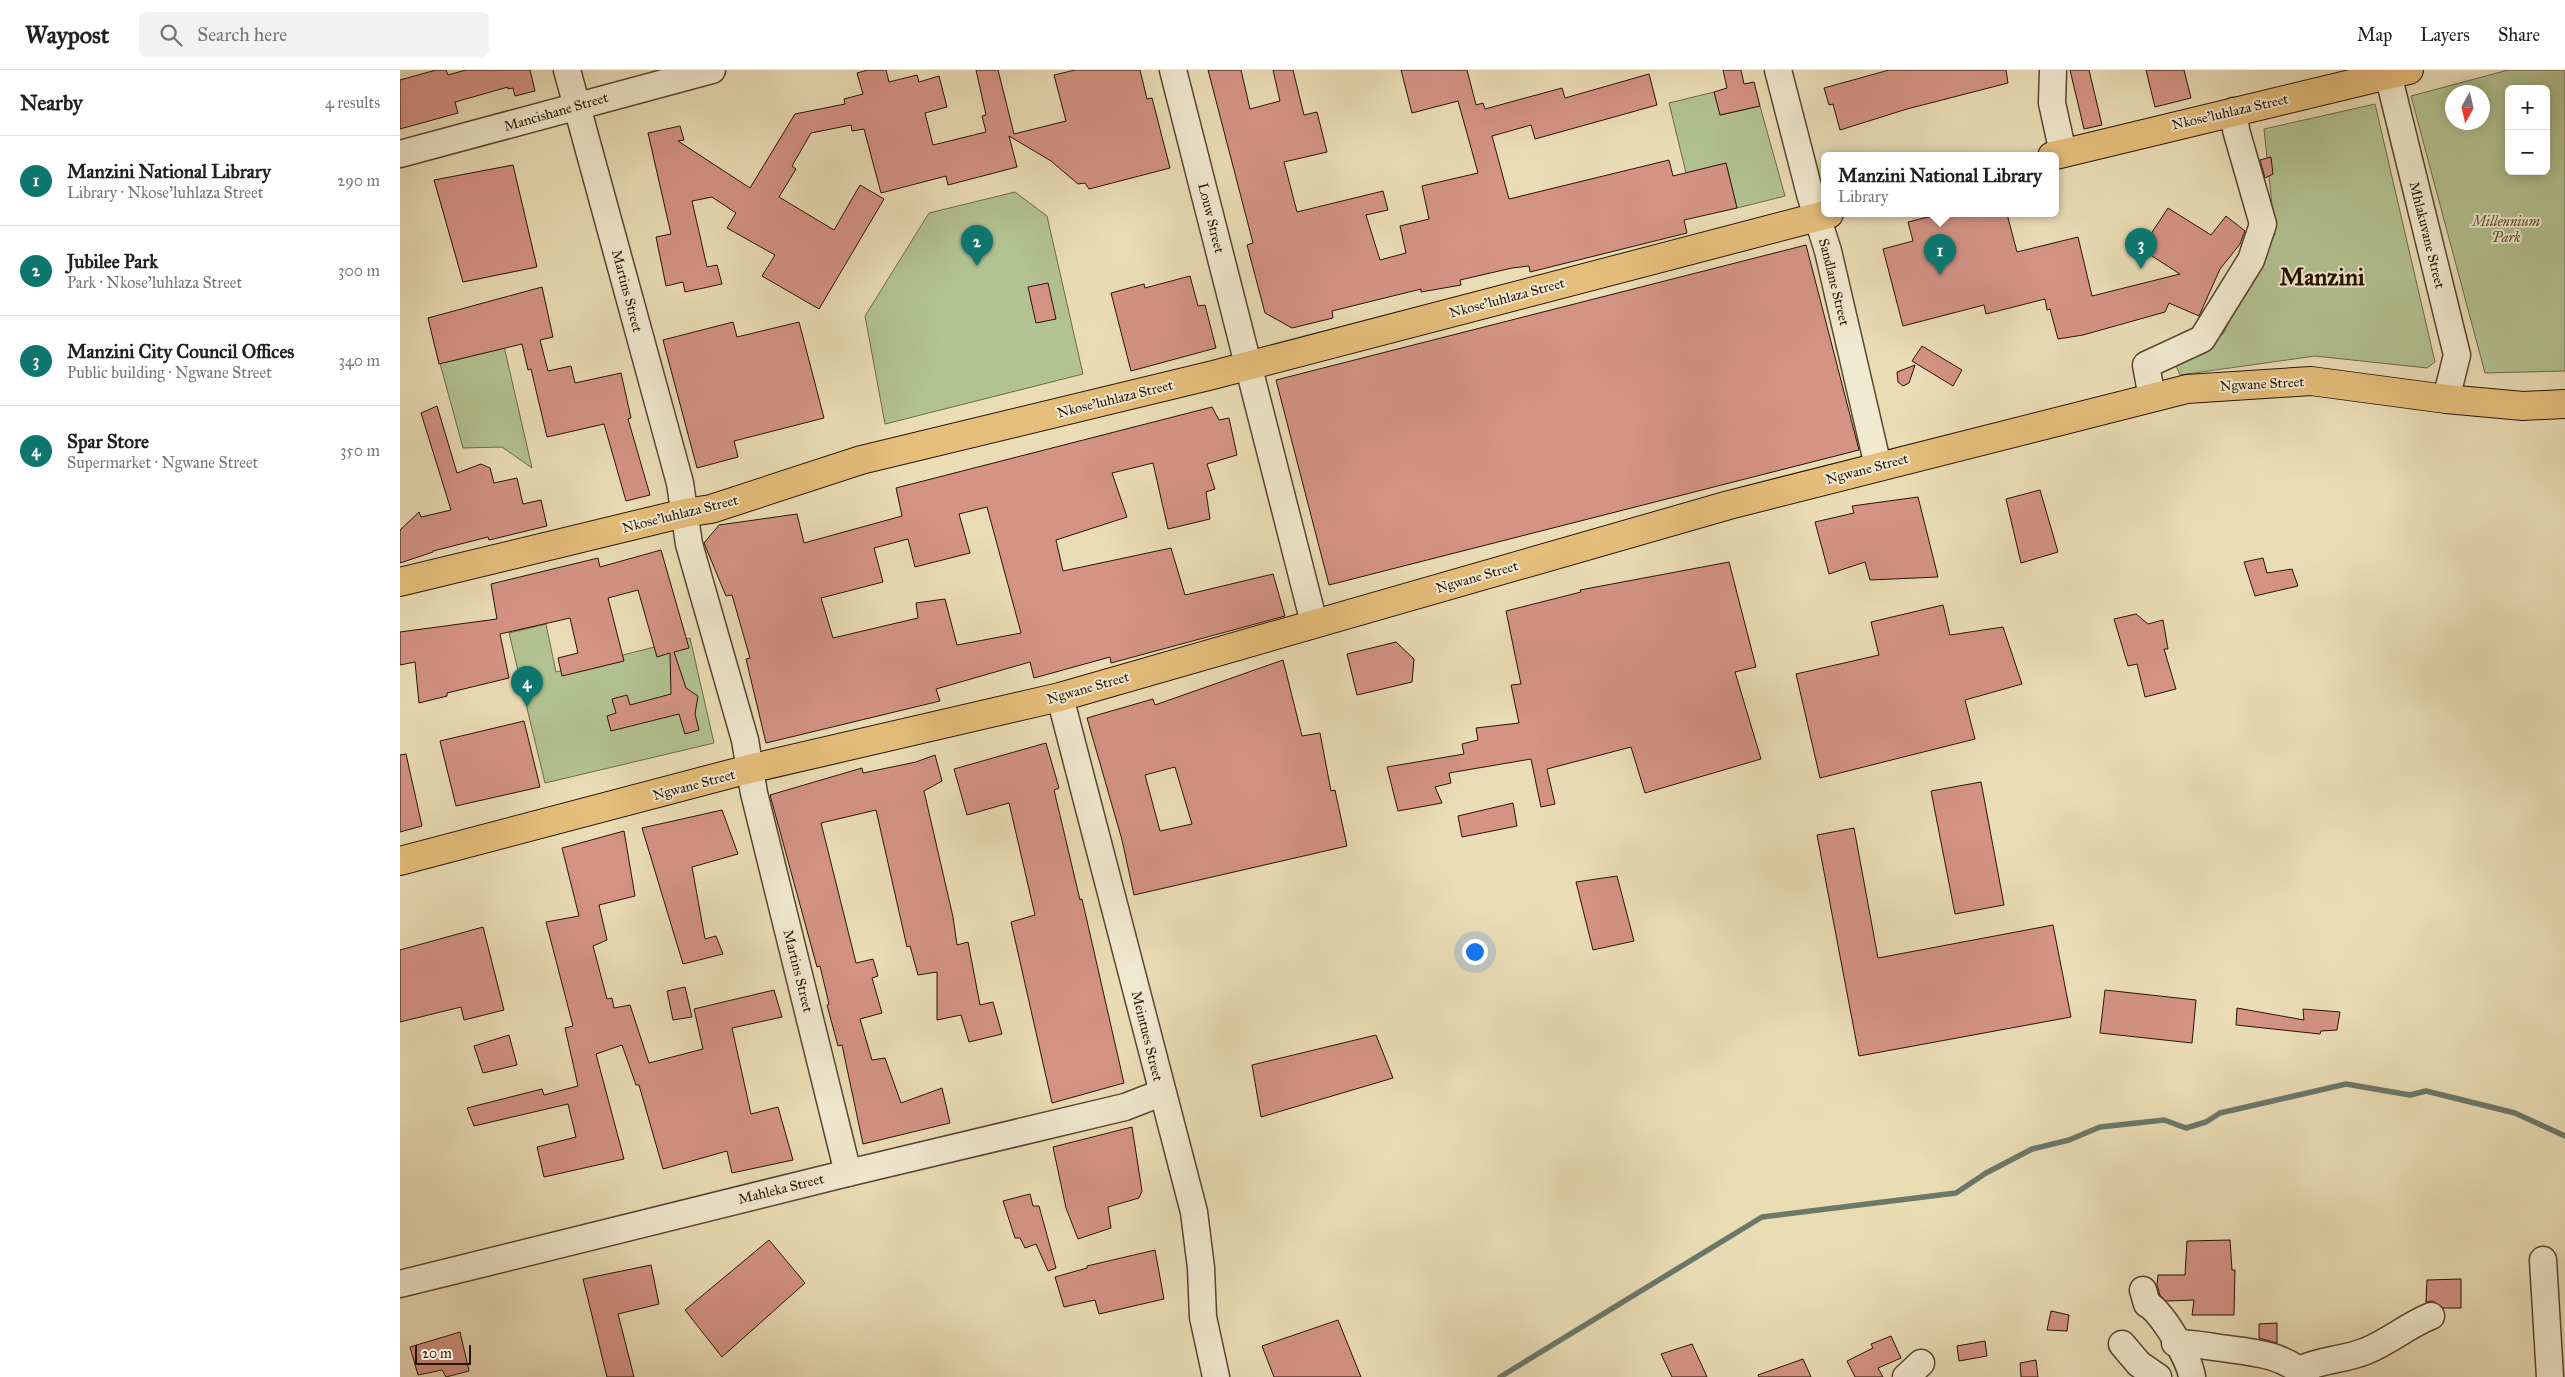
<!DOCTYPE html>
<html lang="en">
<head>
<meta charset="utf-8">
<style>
	:root { --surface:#fff; --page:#f2f2f2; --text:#202124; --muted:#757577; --line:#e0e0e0; --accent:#0f766e }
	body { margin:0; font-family:"IM FELL Great Primer",serif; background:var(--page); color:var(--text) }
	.controls { position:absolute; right:15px; top:15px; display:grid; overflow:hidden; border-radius:8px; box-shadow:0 2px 12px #0003 }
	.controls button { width:45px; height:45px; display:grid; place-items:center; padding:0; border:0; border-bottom:1px solid var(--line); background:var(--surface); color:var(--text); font:25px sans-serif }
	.compass { position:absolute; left:2045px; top:15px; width:45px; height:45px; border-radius:50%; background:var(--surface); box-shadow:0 2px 12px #0003; rotate:188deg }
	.scale { position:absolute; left:15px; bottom:12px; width:56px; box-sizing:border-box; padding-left:5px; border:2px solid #281304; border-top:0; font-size:14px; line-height:18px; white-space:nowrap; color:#281304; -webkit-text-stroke:4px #f1e9d0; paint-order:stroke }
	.you { position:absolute; left:1074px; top:881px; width:18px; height:18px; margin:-12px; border:4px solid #fff; border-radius:50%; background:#1a73e8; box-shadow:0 0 0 8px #1a73e833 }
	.badge { display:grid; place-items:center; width:32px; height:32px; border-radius:50%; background:var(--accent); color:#fff; font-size:16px; font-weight:700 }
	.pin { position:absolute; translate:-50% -41px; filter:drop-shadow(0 1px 2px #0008) }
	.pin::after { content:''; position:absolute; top:26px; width:18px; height:15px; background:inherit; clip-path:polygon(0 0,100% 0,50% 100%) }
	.popup { position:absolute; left:1421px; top:82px; width:238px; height:65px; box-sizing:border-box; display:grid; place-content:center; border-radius:8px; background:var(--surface); filter:drop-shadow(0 1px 4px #0005); font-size:16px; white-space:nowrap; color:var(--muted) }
	.popup b { font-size:19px; color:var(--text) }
	.popup::after { content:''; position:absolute; left:50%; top:100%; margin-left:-10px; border:10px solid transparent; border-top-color:var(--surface) }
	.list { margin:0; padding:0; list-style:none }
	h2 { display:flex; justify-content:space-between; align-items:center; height:65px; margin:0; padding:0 20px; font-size:21px }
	h2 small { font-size:16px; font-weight:400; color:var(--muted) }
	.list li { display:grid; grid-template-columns:32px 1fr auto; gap:15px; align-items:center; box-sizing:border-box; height:90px; padding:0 20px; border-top:1px solid var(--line) }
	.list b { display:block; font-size:19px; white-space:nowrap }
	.list p { margin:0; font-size:16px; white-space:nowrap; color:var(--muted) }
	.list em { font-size:16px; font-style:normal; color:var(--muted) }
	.icon { flex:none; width:28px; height:28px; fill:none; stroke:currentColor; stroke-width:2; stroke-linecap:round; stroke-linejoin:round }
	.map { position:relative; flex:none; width:2165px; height:1307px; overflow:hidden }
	header { display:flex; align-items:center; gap:30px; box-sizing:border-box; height:70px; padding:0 25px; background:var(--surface); border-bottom:1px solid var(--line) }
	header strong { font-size:24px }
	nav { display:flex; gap:28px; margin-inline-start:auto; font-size:18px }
	.search { width:350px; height:45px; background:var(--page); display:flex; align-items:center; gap:12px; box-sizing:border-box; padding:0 18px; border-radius:8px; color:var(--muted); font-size:19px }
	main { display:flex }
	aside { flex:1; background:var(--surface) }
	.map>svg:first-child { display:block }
	.green { fill:#b3c291; stroke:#6e6a4a; fill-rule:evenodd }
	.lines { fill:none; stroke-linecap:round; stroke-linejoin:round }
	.stream { stroke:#6b786a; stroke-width:5.5 }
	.building { fill:#d49385; stroke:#281304; fill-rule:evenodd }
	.minor-casing { stroke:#584630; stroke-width:29 }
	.major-casing { stroke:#281304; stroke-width:30 }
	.minor { stroke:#f1e9d0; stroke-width:26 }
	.major { stroke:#e5be7b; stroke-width:28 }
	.labels { text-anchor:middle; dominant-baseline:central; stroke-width:4; stroke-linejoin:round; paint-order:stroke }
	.street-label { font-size:14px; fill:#281304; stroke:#f1e9d0 }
	.park-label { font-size:14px; font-style:italic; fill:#595035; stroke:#f1e9d0 }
	.town-label { font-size:24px; font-weight:bold; fill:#281304; stroke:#f1e9d0 }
</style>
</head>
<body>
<header>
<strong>Waypost</strong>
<div class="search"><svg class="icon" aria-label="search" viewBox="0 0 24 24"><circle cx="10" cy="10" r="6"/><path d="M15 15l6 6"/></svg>Search here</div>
<nav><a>Map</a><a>Layers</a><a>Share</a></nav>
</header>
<main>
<aside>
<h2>Nearby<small>4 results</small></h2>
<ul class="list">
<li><span class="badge">1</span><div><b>Manzini National Library</b><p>Library · Nkose'luhlaza Street</p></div><em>290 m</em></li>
<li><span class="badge">2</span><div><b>Jubilee Park</b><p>Park · Nkose'luhlaza Street</p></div><em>300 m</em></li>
<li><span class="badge">3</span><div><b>Manzini City Council Offices</b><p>Public building · Ngwane Street</p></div><em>340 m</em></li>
<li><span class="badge">4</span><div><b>Spar Store</b><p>Supermarket · Ngwane Street</p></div><em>350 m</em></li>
</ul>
</aside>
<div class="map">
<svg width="2165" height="1307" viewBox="0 0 2165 1307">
	<rect width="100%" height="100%" fill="#eaddb6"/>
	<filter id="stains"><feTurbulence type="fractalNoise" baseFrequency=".004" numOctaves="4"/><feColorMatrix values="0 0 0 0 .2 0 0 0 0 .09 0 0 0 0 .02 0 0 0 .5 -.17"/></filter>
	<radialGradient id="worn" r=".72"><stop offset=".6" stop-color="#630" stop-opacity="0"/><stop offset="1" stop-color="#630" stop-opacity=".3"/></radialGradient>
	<g class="green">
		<path d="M2108,0H2165V301L2085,303L2011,26ZM2109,19H2146V101H2109ZM2052,22H2082V52H2052Z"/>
		<path d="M1314,22L1321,45L1360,36L1385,126L1337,138L1326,93L1286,103L1269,33Z"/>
		<path d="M1975,34L2035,292L2027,298L1915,286L1780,305L1773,289L1823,264L1875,164L1864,59Z"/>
		<path d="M615,122L647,146L683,304L485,354L465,246L529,143Z"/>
		<path d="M103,272L132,398L102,377L63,378L38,286Z"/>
		<path d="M146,554L156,602L290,568L314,673L145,713L109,563Z"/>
	</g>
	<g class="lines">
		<path class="stream" d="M1100,1307L1362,1147L1556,1123L1586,1103L1632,1079L1669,1070L1700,1057L1764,1050L1786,1058L1806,1052L1820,1043L1946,1014L2010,1025L2026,1021L2115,1043L2165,1066"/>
	</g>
	<g class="building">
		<path d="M36,0H46L48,5L66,0H130L135,21L115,26L113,18L108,19V17L55,32L58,43L0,59V10Z"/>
		<path d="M468,0H486L489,12L517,5L519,12L539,6L547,37L525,43L533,75L586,62L582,46L586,45L576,0H598L614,64L666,51L654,5L675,0H740L747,29L752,28L770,98L689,119L685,113L678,114L651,91L609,66L617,97L548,115L546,106L481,123L464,59L452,61L451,55L411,63L392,96L396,99L379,127L434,160L460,115L484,129L419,239L362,206L375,185L327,158L336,143L312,127L292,131L307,197L317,195L322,214L285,222L283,212L266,216L256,167L271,164L248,63L280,56L284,70L278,71L350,118L395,44L445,34L444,29L463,24L457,3Z"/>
		<path d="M808,0H841L850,39L880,31L873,0H893L904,45L917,42L927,82L884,92L897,142L983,121L988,140L966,145L980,190L1006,183L1000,156L1029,149L1022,116L1078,103L1058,31L1012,43L1001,0H1067L1076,35L1083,33L1085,39L1162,18L1165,28L1249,4L1257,35L1135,69L1131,55L1092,66L1109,129L1269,90L1273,106L1326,93L1337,138L1284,150L1287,163L1130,202L1129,196L1112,198L1060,210L1061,215L1021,222V219L932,241L933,248L892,258L865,243L847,175L853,173Z"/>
		<path d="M1323,0H1341L1344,14L1354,12L1360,36L1320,45L1314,22L1327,18Z"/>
		<path d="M1489,0H1606L1608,13L1507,39L1440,60L1433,34L1429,35L1424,18Z"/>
		<path d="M1670,0H1689L1702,55L1684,59Z"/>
		<path d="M1746,0H1784L1791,28L1755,37Z"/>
		<path d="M1871,87L1873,104L1865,108L1860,90Z"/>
		<path d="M113,95L137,197L63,212L34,110Z"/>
		<path d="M1768,138L1811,165L1826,146L1845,161L1840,174L1820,199L1799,246L1769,233L1765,242L1683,265L1658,269L1650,239L1647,240L1645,229L1586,244L1584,235L1503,256L1483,179L1513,171L1508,152L1540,144H1607L1617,182L1678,167L1692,226L1780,204L1741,179Z"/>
		<path d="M1406,175L1459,380L929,515L876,310Z"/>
		<path d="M790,206L798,236L805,235L816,278L731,301L711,223L744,214L745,218Z"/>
		<path d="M648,213L656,249L636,253L628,217Z"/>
		<path d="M142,217L153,267L140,270L148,301L171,296L175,313L221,303L231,348L228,349L250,425L226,431L204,354L147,367L131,299L128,300L122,274L39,294L28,248Z"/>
		<path d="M333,252L337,267L399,252L424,348L334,371L338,387L297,398L263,270Z"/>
		<path d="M1522,276L1562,300L1553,316L1512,291Z"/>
		<path d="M1515,295L1509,313L1503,316L1498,312L1497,302Z"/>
		<path d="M37,336L57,403L81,394L90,398L94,413L117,408L123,434L141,430L147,456L89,470L88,467L33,481V482L0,493V460L19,442L21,447L51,440L21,343Z"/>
		<path d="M812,337L819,350L829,348L837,385L807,394L815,419L806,422L810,449L768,459L753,393L712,403L727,447L656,470L663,501L771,478L785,525L873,504L885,546L711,593L710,587L634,608L630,592L536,619L540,631L366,673L346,589L350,588L332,525L326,526L304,473L319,455L397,444L404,473L502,446L496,418ZM587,437L621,563L557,575L545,529L516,533L518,548L433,568L421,528L483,512L474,478L508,469L515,497L570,483L559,444Z"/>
		<path d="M1640,420L1658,482L1621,493L1606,429Z"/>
		<path d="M1518,427L1538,507L1470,510L1465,492L1429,504L1415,452L1454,443L1452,436Z"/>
		<path d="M261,480L289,578L274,582L286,618L298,626L295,644L299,660L285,664L279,644L211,661L207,646L216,643L212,629L227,625L230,635L271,624L270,583L257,587L238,520L208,528L224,591L162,606L158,588L178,583L170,548L100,564L109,608L47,623V626L19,633L15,592L0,595V562L97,549L91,514L198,488L200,497Z"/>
		<path d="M1863,488L1867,503L1892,499L1898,516L1855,526L1844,492Z"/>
		<path d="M1329,492L1356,597L1335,602L1361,689L1245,723L1231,677L1147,699L1155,734L1141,737L1131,689L1049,703L1051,713L1035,717L1042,733L998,741L987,697L1064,684L1062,674L1078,670L1076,658L1119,653L1111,615L1121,614L1106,541L1181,522L1180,520Z"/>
		<path d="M1543,535L1550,565L1603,557L1622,614L1565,630L1575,669L1420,708L1396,604L1479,585L1471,552Z"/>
		<path d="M1736,544L1748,554L1763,550L1768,579H1764L1776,619L1745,627L1737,594L1728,596L1714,549Z"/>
		<path d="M996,572L1014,589L1012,612L957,625L947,584Z"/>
		<path d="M883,590L902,666L920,663L931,721L935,720L947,776L734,825L722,770L687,648L753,629L755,635ZM775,697L792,754L760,761L745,705Z"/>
		<path d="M124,651L140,717L56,736L40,671Z"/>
		<path d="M646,673L659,718L654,720L680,830L682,829L724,1013L652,1033L611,852L635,845L609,733L567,745L554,699Z"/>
		<path d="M6,684L22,756L0,762V685Z"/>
		<path d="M535,685L542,711L524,721L553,847L557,875L568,872L580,935L593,932L602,964L569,972L561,945L537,950V902L518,905L510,876L507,877L476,740L421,753L456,893L473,889L478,906L472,908L482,943L460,949L472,990L485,988L501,1033L542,1018L550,1053L463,1074L442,975L438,976L427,935L429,934L420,896L417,897L370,725L462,698L463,703L516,692Z"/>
		<path d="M1581,712L1604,835L1555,844L1531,721Z"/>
		<path d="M1113,733L1117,756L1062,767L1058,746Z"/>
		<path d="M322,740L338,784L292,797L305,869L316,866L323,884L283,894L242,758Z"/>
		<path d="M1454,758L1478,888L1653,855L1671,947L1459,986L1417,765Z"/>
		<path d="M224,761L235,826L199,835L207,870L193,876L207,929L212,928L214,938L230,935L249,993L303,979L294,939L374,920L382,947L332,958L351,1044L378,1037L393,1090L332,1103L327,1081L263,1099L239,1015H236L222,975L196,984L224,1089L144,1107L137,1077L176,1067L168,1034L74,1056L67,1038L142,1019L144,1025L178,1016L165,958L173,956L146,852L179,846L162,778Z"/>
		<path d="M1217,806L1234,871L1193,880L1176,812Z"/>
		<path d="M83,857L104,940L64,950L61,937L0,952V880Z"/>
		<path d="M285,917L292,947L273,950L267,921Z"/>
		<path d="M1705,920L1796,930L1792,973L1700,963Z"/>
		<path d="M1837,938L1904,950L1903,939L1940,942L1937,960L1921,961L1920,964L1836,955Z"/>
		<path d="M109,965L117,995L83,1003L74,976Z"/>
		<path d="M976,965L993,1008L861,1047L852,995Z"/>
		<path d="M732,1057L742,1121L739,1128L708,1137L711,1158L678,1169L666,1138L653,1077Z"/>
		<path d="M630,1124L633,1136H639L656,1198L648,1201L636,1174L625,1178L620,1168H615L603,1131Z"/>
		<path d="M369,1170L405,1213L322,1287L285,1240Z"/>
		<path d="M1830,1170L1832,1200H1835L1834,1245H1792L1794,1230L1766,1231L1760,1225L1757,1215L1758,1205H1785L1787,1171Z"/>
		<path d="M755,1180L764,1229L699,1244L695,1230L664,1237L655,1207L687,1198V1196Z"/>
		<path d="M251,1195L259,1234L218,1244L234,1307H207L183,1209Z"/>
		<path d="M2061,1209V1238H2043L2033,1231L2026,1232L2027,1210Z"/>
		<path d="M1651,1241L1669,1245L1667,1261L1647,1260Z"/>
		<path d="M938,1250L961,1307H874L862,1276Z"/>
		<path d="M1877,1253V1273L1859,1268V1254Z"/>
		<path d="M60,1262L69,1301L46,1307L42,1300L18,1305L10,1277Z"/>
		<path d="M1491,1266L1501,1288L1478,1298L1483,1307H1455L1447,1291L1473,1278L1471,1274Z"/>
		<path d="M1585,1271L1587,1286L1559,1291L1557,1276Z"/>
		<path d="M1292,1274L1307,1307H1272L1261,1284Z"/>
		<path d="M1403,1289L1411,1307H1359L1358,1305Z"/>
		<path d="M1636,1290L1638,1307H1621L1620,1293Z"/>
	</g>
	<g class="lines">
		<g class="minor-casing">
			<g id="minor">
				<path d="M167,0L280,413L289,474L345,670L354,723L448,1103"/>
				<path d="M773,0L914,553"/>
				<path d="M1378,0L1410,124L1428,181L1478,396"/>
				<path d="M1653,0L1652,33L1663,83"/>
				<path d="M1987,0L2057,285L2046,329"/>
				<path d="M0,84L312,0"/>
				<path d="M1752,328L1746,295L1802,269L1851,190L1863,154L1836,60L1834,41"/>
				<path d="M660,627L794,1142L801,1198L803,1247L816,1307"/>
				<path d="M2143,1190L2150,1307"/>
				<path d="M0,1214L448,1103L725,1037L761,1023"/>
				<path d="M1743,1220L1747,1234C1762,1241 1790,1290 1792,1307"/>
				<path d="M1775,1273C1789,1273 1801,1275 1814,1277C1846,1282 1883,1282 1906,1307"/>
				<path d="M1722,1274L1739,1294L1758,1307"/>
				<path d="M1899,1300C1922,1289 1945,1290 1966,1281C1989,1272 2008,1255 2031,1246"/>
				<path d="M1506,1307L1521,1293"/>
			</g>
		</g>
		<g class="major-casing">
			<g id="major">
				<path d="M1652,86L2009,0"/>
				<path d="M0,512L285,443L311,439L461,390L813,305L1429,144"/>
				<path d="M0,791L349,699L660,627L1329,435L1787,319L1911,311L2046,329L2123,336L2165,334"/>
			</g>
		</g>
		<use href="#minor" class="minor"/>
		<use href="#major" class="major"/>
	</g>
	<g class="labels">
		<g class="street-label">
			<text transform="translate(156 42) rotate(-16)">Mancishane Street</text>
			<text transform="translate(1830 42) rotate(-13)">Nkose'luhlaza Street</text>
			<text transform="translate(811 148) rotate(76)">Louw Street</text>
			<text transform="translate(2027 165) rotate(76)">Mhlakuvane Street</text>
			<text transform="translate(1434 212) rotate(76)">Sandlane Street</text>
			<text transform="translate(227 221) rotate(75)">Martins Street</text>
			<text transform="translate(1107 228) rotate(-15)">Nkose'luhlaza Street</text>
			<text transform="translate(1862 314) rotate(-3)">Ngwane Street</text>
			<text transform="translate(715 329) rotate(-14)">Nkose'luhlaza Street</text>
			<text transform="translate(1467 399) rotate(-15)">Ngwane Street</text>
			<text transform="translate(280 444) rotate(-14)">Nkose'luhlaza Street</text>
			<text transform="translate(1077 507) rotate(-16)">Ngwane Street</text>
			<text transform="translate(688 618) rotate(-16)">Ngwane Street</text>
			<text transform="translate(294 715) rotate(-15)">Ngwane Street</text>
			<text transform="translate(398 901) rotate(76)">Martins Street</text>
			<text transform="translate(747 966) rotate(76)">Meintues Street</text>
			<text transform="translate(381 1119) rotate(-14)">Mahleka Street</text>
		</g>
		<g class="park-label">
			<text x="2106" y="151">Millennium<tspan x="2106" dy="16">Park</tspan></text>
		</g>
		<g class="town-label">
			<text x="1922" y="207">Manzini</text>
		</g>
	</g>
	<rect width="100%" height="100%" filter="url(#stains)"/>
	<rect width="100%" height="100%" fill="url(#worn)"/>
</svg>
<div class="controls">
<button>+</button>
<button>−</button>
</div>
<svg class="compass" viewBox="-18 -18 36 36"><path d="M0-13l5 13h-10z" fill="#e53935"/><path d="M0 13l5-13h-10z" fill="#757577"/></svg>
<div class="scale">20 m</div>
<div class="you"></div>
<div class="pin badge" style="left:1540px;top:205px">1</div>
<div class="popup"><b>Manzini National Library</b>Library</div>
<div class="pin badge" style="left:577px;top:196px">2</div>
<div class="pin badge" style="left:1741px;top:199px">3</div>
<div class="pin badge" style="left:127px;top:637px">4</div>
</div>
</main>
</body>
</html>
